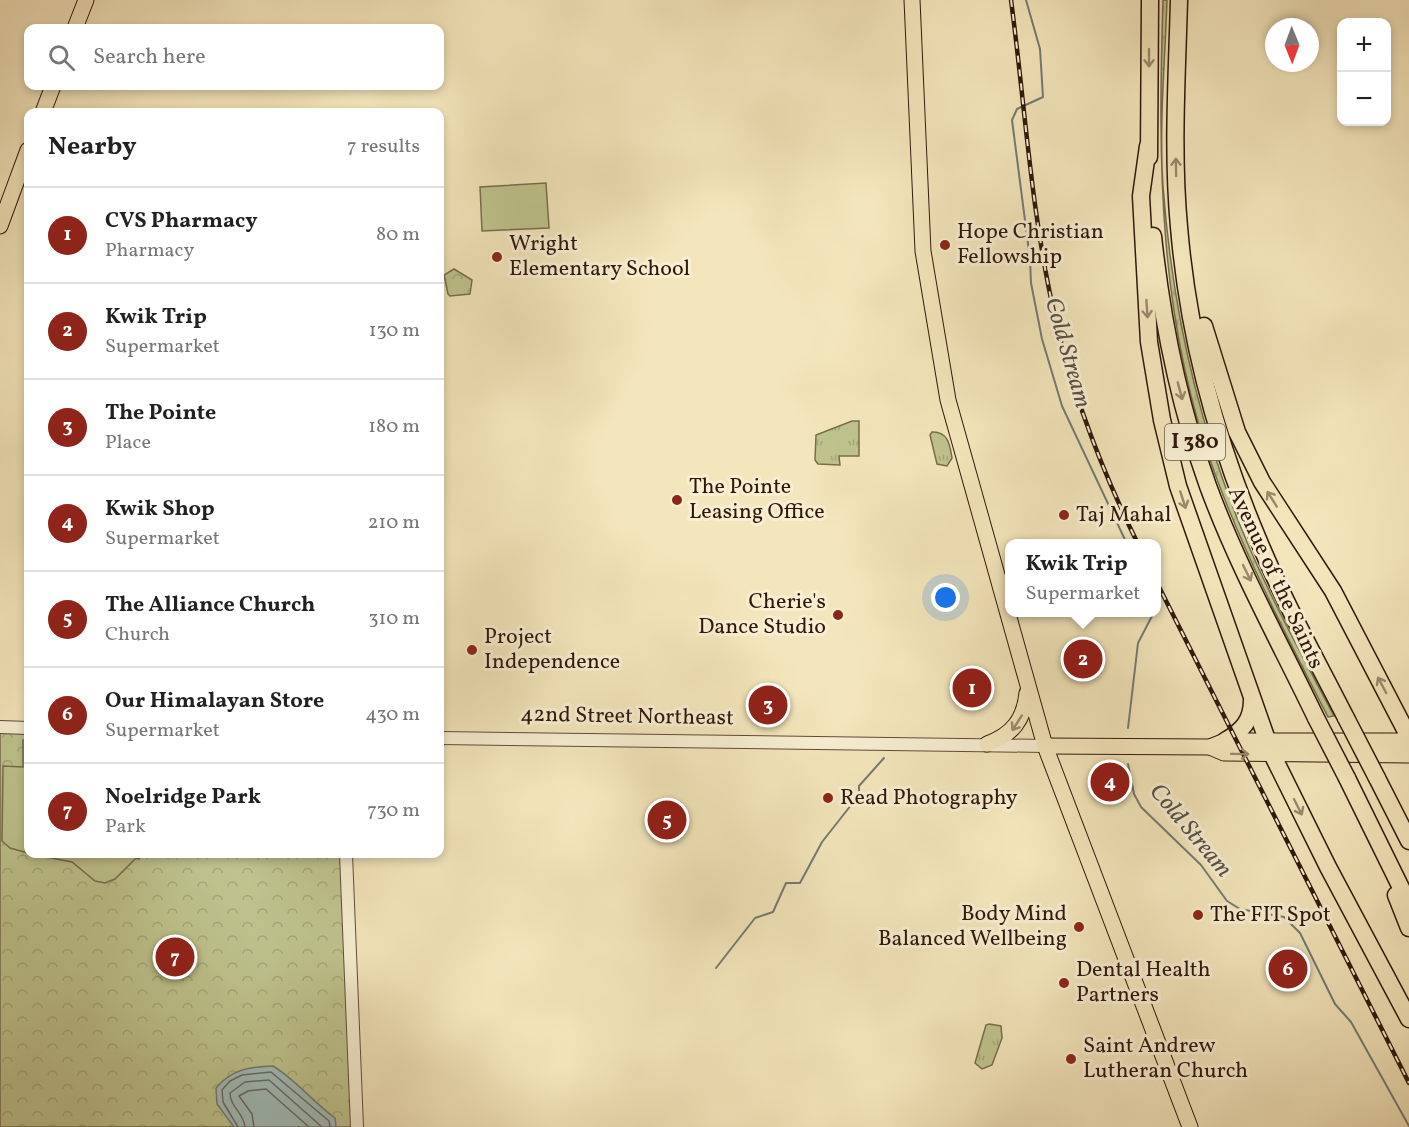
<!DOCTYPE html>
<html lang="en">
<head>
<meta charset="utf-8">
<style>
	:root { --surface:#fff; --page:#f2f2f2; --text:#222; --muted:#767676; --line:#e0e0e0; --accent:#8f2418 }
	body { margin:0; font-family:Vollkorn,serif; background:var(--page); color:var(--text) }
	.controls { position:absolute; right:18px; top:18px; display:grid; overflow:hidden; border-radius:12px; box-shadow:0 3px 9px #0003 }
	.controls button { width:54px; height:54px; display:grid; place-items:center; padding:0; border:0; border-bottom:2px solid var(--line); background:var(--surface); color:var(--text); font:30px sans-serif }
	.compass { position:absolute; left:1265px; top:18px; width:54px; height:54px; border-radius:50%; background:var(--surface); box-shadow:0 3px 9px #0003; rotate:179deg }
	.you { position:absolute; left:946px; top:598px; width:21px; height:21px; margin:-15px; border:4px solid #fff; border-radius:50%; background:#1a73e8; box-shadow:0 0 0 9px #1a73e833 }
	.badge { display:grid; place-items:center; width:39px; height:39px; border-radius:50%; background:var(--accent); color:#fff; font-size:20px; font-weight:700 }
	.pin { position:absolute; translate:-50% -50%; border:3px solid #fff; box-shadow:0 2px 6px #0006 }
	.popup { position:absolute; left:1005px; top:539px; width:156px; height:78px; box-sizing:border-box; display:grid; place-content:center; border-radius:12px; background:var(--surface); filter:drop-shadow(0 2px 4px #0005); font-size:20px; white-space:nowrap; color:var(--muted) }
	.popup b { font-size:22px; color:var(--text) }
	.popup::after { content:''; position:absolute; left:50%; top:100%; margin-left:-12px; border:12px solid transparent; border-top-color:var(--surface) }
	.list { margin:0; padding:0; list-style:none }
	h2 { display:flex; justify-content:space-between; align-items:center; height:78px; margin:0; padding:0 24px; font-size:26px }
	h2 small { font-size:20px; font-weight:400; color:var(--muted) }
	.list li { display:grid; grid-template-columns:39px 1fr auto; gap:18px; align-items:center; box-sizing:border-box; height:96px; padding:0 24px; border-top:2px solid var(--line) }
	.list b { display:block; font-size:22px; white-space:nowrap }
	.list p { margin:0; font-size:20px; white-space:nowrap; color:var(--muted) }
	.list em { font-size:20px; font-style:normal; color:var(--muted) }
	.icon { flex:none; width:33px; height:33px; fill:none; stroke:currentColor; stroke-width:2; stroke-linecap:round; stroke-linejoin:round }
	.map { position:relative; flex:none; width:1409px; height:1127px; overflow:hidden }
	.search { position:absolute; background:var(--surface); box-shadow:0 3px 9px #0003; left:24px; top:24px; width:420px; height:66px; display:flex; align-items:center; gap:15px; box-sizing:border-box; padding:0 21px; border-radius:12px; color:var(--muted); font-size:22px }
	.panel { position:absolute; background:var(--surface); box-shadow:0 3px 9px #0003; left:24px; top:108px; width:420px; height:750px; border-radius:12px }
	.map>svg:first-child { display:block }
	.grass { fill:url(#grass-tufts); stroke:#776e4d; stroke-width:1.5 }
	.park { fill:url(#park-crowns); stroke:#776e4d; stroke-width:1.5 }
	.pitch { fill:#bfc48e; stroke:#776e4d; stroke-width:1.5 }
	.water { fill:#a0bdbb; stroke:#737b75; stroke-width:1.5 }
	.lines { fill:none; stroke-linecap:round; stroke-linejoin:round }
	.shore { stroke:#686a64; stroke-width:1.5 }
	.stream { stroke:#737b75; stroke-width:2 }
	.minor-casing { stroke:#604b38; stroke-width:14 }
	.major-casing { stroke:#2f170c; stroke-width:17 }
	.highway-casing { stroke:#2f170c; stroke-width:19 }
	.minor { stroke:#f8efd3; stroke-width:12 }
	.major { stroke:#f4e6bc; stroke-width:15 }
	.highway { stroke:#f4e6bc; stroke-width:16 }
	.rail-casing { stroke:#2f170c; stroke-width:4.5 }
	.rail { stroke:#f8efd3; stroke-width:2; stroke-dasharray:7; stroke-linecap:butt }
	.highway-bridge-casing { stroke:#2f170c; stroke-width:19; stroke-linecap:butt }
	.highway-bridge { stroke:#f4e6bc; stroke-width:16 }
	.oneway { stroke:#9b896d }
	.poi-dot { fill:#8f2418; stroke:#f8efd3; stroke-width:2 }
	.labels { text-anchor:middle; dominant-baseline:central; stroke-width:6; stroke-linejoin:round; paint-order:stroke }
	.shield { fill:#f8efd3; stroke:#6b5848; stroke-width:1.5 }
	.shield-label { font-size:21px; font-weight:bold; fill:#2f170c }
	.poi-label { font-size:22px; fill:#2f170c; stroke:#f8efd3; text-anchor:start }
	.street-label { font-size:22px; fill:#2f170c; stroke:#f8efd3 }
	.water-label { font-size:24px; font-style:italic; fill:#575149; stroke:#f8efd3 }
</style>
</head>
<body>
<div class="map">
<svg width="1409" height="1127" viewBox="0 0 1409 1127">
	<defs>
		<pattern id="grass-tufts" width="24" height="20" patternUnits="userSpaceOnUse" patternTransform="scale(1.5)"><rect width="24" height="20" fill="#bfc48e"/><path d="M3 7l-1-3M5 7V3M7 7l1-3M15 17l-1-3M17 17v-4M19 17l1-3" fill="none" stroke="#a4a879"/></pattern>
		<pattern id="park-crowns" width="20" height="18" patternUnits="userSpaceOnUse" patternTransform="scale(1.5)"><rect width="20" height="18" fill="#bfc48e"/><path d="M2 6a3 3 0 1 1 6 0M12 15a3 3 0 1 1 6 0" fill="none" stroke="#a4a879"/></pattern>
	</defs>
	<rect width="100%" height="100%" fill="#f4e6bc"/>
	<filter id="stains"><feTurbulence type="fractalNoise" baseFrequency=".00333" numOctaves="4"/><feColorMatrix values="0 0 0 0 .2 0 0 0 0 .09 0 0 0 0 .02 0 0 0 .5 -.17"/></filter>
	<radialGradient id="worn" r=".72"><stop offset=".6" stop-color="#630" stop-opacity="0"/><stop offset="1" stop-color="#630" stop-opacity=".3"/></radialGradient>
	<g class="grass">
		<path d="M1163,0H1167C1165,61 1159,125 1163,186C1172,307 1199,429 1247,542C1272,601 1304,659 1334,716L1328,717C1287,637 1246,558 1215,474C1158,318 1158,164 1163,0Z"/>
		<path d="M852,421H859V456H839L840,465L818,464L815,460L816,435Z"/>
		<path d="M932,432C949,431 950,447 952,458L947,466L937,464L930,435Z"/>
		<path d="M989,1024L1001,1026L1002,1038L992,1065L982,1069L975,1063L986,1025Z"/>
	</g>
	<g class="park">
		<path d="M454,269L472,280L470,294L450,296L448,294L444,275Z"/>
		<path d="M0,727L28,728V854H346L357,1127H0Z"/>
	</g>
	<g class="pitch">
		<path d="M546,183L549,228L482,231L480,187Z"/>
		<path d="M23,740H28V853L10,848L2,841L3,766L23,767Z"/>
		<path d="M31,854H141L139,859L136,858L115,879L105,883L95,881L72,862Z"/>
	</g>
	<path class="water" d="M273,1066C296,1080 313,1102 335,1118L336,1127H234L217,1104L216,1088C232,1069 249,1067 273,1066Z"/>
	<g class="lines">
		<g class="shore">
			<path d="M238,1127L223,1102L222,1090L230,1081L242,1075L271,1072L329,1121L330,1127"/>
			<path d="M245,1127C244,1113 230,1107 230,1093L245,1082L269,1080L322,1127"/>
			<path d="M254,1127L252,1114L239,1096L248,1091L266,1089L309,1127"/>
		</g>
		<g class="stream">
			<path d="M1026,0L1040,49L1043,97L1017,109L1012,120L1030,259L1031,283L1042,339L1062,406L1127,544"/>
			<path d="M1128,728L1138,643L1152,616L1151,612"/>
			<path d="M1128,764L1134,794L1141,807L1201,865L1227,901L1240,909L1284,917L1300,933L1335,1004L1351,1022L1409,1126"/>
			<path d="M716,968L755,918L773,912L786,883H800L822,842L859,795V786L884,758"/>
		</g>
		<g class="minor-casing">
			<g id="minor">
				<path d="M0,727L28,728"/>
				<path d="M440,738L1045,746"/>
				<path d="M346,854L357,1127"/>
			</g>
		</g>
		<g class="major-casing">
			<g id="major">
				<path d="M912,0L923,251L948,400L1045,746L1190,1127"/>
				<path d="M75,28L86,0"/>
				<path d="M43,112L53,86"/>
				<path d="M0,226L28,150"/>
				<path d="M987,744C1012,735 1024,720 1027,693"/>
				<path d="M1045,746L1210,747L1225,741H1409"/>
				<path d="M1210,747L1224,753L1409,755"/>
			</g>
		</g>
		<g class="highway-casing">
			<g id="highway">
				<path d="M1179,0C1177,76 1172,152 1179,227C1188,334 1216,440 1258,539C1283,600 1316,659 1346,718"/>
				<path d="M1148,146L1141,196L1149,342L1162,420L1178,486L1272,754L1328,867L1409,1019"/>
				<path d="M1149,157L1150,0"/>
				<path d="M1153,236C1162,321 1179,405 1208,486C1237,565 1279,641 1316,718"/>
				<path d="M1204,326L1237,432L1262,482L1333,591L1409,737"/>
				<path d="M1225,741C1242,731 1252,721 1252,700"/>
				<path d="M1347,778L1409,904"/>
				<path d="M1377,778L1409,841"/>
				<path d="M1396,895L1409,928"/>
			</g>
		</g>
		<use href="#minor" class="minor"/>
		<use href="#major" class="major"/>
		<use href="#highway" class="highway"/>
		<g class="rail-casing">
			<g id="rail">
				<path d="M1011,0C1025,105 1031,213 1055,317C1073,395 1102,471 1138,544"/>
				<path d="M1156,581L1409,1083"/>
			</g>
		</g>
		<use href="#rail" class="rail"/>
		<g class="highway-bridge-casing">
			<g id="highway-bridge">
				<path d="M1316,718L1347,778"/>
				<path d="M1346,718L1377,778"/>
			</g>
		</g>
		<use href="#highway-bridge" class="highway-bridge"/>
	</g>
	<defs><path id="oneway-shaft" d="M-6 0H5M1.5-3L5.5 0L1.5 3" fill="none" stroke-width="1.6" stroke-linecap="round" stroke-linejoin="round" transform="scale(1.5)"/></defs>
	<g class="oneway">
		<use href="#oneway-shaft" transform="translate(1149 58) rotate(90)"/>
		<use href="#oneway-shaft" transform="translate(1176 167) rotate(-91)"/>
		<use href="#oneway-shaft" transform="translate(1147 309) rotate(86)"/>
		<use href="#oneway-shaft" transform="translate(1180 391) rotate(75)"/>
		<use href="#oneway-shaft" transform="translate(1272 499) rotate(-122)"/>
		<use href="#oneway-shaft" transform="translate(1183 500) rotate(72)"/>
		<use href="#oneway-shaft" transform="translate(1247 573) rotate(64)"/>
		<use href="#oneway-shaft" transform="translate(1382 685) rotate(-118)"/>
		<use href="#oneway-shaft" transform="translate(1017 723) rotate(123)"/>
		<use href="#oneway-shaft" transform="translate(1240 754) rotate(1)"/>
		<use href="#oneway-shaft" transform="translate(1298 807) rotate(63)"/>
	</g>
	<g class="poi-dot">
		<circle cx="945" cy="245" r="6"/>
		<circle cx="497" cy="257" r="6"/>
		<circle cx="677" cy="500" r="6"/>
		<circle cx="1064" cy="515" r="6"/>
		<circle cx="838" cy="615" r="6"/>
		<circle cx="472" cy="650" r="6"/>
		<circle cx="828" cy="798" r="6"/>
		<circle cx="1198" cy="915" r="6"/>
		<circle cx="1079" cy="927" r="6"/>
		<circle cx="1064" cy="983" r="6"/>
		<circle cx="1071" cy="1059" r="6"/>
	</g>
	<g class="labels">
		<rect class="shield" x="1165" y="424" width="60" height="36" rx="4.5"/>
		<g class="shield-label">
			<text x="1195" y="442">I 380</text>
		</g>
		<g class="poi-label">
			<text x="957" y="232">Hope Christian<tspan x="957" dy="25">Fellowship</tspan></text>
			<text x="509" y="244">Wright<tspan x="509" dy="25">Elementary School</tspan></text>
			<text x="689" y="487">The Pointe<tspan x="689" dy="25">Leasing Office</tspan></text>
			<text x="1076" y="515">Taj Mahal</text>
			<text x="826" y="602" text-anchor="end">Cherie's<tspan x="826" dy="25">Dance Studio</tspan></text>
			<text x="484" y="637">Project<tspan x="484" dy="25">Independence</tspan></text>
			<text x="840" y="798">Read Photography</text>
			<text x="1067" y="914" text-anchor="end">Body Mind<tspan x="1067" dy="25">Balanced Wellbeing</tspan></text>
			<text x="1210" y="915">The FIT Spot</text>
			<text x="1076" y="970">Dental Health<tspan x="1076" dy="25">Partners</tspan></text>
			<text x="1083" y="1046">Saint Andrew<tspan x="1083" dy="25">Lutheran Church</tspan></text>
		</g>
		<g class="street-label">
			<text transform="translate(1275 578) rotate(65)">Avenue of the Saints</text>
			<text transform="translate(627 717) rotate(1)">42nd Street Northeast</text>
		</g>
		<g class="water-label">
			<text transform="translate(1067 353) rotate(74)">Cold Stream</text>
			<text transform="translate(1190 831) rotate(50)">Cold Stream</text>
		</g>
	</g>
	<rect width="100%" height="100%" filter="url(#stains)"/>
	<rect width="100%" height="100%" fill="url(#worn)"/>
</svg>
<div class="controls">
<button>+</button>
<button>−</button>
</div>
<svg class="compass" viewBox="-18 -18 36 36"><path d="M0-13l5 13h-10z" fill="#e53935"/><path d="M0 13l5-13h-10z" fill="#767676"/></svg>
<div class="you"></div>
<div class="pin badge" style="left:972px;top:688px">1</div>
<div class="pin badge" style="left:1083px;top:659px">2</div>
<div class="popup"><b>Kwik Trip</b>Supermarket</div>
<div class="pin badge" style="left:768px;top:705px">3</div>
<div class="pin badge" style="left:1110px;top:782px">4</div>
<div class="pin badge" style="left:667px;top:820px">5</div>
<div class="pin badge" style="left:1288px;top:969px">6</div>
<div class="pin badge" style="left:175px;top:957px">7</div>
<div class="search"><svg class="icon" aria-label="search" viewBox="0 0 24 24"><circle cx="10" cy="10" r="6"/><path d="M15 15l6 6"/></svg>Search here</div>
<section class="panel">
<h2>Nearby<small>7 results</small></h2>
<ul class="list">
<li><span class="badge">1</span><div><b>CVS Pharmacy</b><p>Pharmacy</p></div><em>80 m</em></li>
<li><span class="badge">2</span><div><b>Kwik Trip</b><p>Supermarket</p></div><em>130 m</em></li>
<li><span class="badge">3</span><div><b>The Pointe</b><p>Place</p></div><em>180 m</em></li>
<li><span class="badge">4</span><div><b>Kwik Shop</b><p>Supermarket</p></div><em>210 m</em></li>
<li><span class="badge">5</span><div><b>The Alliance Church</b><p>Church</p></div><em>310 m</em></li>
<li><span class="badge">6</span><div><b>Our Himalayan Store</b><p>Supermarket</p></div><em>430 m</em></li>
<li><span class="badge">7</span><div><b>Noelridge Park</b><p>Park</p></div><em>730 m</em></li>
</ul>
</section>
</div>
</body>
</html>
